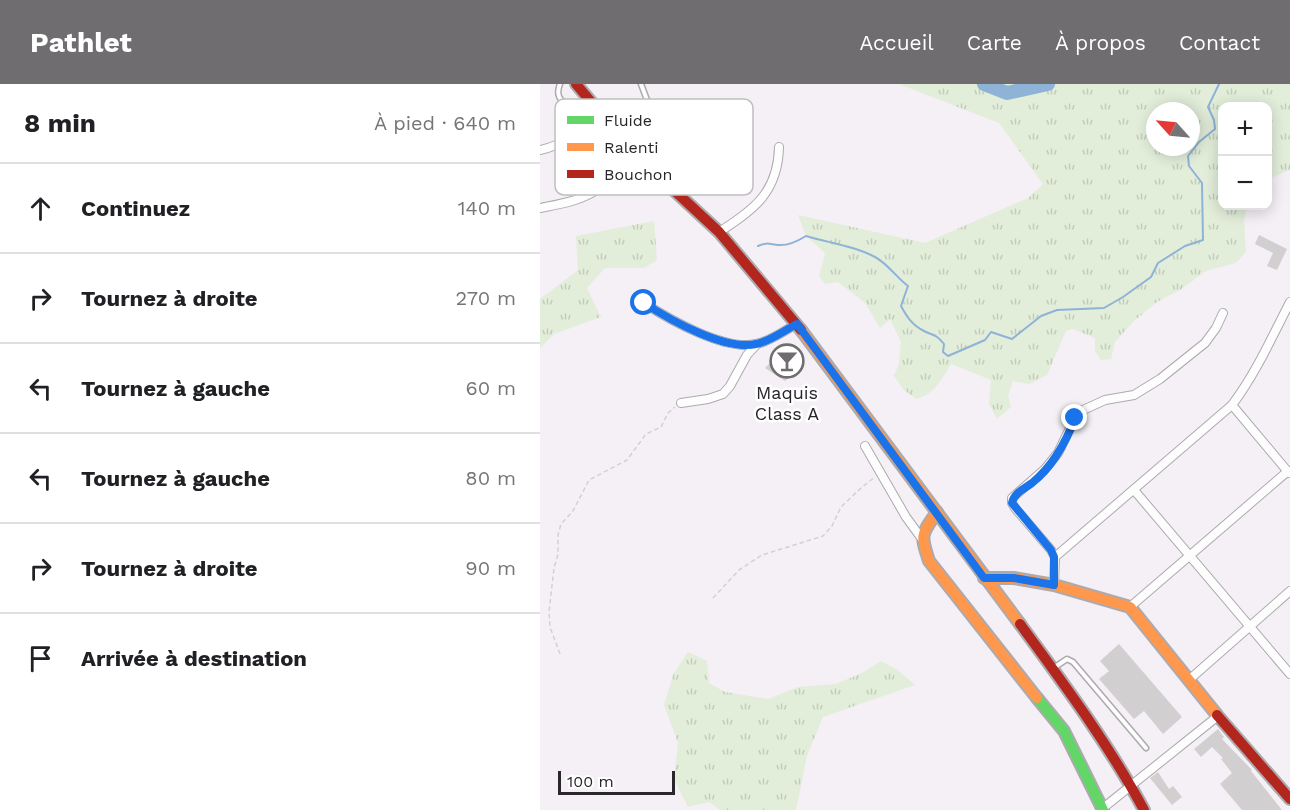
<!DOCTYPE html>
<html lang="fr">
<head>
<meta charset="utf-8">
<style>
	:root { --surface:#fff; --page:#f2f2f2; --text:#202124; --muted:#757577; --line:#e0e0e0; --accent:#706d70 }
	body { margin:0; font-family:"Work Sans",sans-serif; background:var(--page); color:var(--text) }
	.controls { position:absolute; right:18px; top:18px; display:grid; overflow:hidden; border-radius:12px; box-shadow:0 3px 15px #0003 }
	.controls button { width:54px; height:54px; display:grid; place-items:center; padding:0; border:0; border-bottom:2px solid var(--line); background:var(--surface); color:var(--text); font:30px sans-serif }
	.compass { position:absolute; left:606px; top:18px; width:54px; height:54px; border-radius:50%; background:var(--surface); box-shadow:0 3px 15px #0003; rotate:297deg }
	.scale { position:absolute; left:18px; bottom:15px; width:117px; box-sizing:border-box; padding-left:6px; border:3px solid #292729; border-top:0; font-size:16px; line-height:21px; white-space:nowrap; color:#292729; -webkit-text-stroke:4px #fff; paint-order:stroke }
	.stop { position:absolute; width:18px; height:18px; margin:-14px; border:4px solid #1a73e8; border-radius:50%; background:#fff }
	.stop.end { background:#1a73e8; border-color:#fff; box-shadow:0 2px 6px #0008 }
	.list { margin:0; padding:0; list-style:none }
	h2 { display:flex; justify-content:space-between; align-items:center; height:78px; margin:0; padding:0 24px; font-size:26px }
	h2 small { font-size:20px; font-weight:400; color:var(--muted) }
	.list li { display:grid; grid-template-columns:39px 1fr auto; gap:18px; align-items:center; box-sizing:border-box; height:90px; padding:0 24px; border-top:2px solid var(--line) }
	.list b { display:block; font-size:22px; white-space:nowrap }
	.list em { font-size:20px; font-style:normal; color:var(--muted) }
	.icon { flex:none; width:33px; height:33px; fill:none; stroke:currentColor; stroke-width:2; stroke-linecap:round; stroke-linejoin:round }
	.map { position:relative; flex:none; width:750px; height:726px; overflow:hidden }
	header { display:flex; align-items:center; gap:36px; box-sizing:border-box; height:84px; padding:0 30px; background:var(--accent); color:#fff }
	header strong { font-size:28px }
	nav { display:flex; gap:33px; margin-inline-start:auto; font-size:21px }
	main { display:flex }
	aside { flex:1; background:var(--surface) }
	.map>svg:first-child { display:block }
	.grass { fill:url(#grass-tufts); fill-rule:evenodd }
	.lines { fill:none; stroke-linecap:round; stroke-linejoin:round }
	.stream { stroke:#8fb2d7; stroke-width:2 }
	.river { stroke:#8fb2d7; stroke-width:14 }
	.building { fill:#d2cfd0 }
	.lane-casing { stroke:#adaaae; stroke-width:7 }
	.street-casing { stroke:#adaaae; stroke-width:10 }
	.fast-casing { stroke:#adaaae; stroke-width:14 }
	.slow-casing { stroke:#adaaae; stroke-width:14 }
	.jam-casing { stroke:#adaaae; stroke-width:14 }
	.path { stroke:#d1d1d2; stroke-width:1.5; stroke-dasharray:4.5 3; stroke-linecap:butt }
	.lane { stroke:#fdfdfe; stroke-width:4 }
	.street { stroke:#fdfdfe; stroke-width:8 }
	.fast { stroke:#63d668; stroke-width:10 }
	.slow { stroke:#ff974d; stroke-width:10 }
	.jam { stroke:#b3261e; stroke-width:10 }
	.route { stroke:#1a73e8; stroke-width:8 }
	.labels { text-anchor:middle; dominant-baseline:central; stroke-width:5; stroke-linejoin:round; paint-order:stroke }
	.poi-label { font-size:18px; fill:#292729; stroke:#fff }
	.key { fill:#fff; stroke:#bfbebf; stroke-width:1.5 }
	.key-label { font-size:16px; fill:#292729 }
</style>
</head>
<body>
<header>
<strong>Pathlet</strong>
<nav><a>Accueil</a><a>Carte</a><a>À propos</a><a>Contact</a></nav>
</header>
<main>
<aside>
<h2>8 min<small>À pied · 640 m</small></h2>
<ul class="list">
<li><svg class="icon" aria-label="ahead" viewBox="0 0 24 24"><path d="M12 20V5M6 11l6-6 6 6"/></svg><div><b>Continuez</b></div><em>140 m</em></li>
<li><svg class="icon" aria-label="right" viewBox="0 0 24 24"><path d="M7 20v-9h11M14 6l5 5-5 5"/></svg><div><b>Tournez à droite</b></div><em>270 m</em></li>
<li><svg class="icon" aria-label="left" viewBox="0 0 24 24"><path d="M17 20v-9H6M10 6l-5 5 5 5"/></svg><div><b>Tournez à gauche</b></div><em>60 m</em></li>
<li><svg class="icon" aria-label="left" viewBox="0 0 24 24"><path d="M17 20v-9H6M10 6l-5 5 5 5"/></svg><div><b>Tournez à gauche</b></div><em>80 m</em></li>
<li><svg class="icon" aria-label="right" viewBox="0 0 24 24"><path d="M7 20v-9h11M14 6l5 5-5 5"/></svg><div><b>Tournez à droite</b></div><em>90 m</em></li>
<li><svg class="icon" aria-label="arrive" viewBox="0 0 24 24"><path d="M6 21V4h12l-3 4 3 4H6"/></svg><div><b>Arrivée à destination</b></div></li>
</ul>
</aside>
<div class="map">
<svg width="750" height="726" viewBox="0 0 750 726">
	<defs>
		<pattern id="grass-tufts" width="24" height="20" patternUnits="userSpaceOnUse" patternTransform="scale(1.5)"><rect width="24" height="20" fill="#e2eeda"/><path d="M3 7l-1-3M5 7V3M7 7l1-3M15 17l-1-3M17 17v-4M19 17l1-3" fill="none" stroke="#c2ccbb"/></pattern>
	</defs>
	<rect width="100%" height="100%" fill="#f4f0f5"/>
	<g class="grass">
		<path d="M359,0H750V86L728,95V22H682V122H707L704,137L706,168L696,179L666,187L640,206L617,218L594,237L575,258L571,275L561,276L555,267V254L533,245L526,247L507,291L489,300L473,297L468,311L471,323L457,335L449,320L451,296L411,280C401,296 395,310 376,315L364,306L354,292L359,279L361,258L350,235L340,244L325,219L298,198L285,200L279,192L285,169L266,152L258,131L385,159L488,114L503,100L459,39ZM615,27H651V63H615Z"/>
		<path d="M114,137L117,176L104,184H65L47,204L61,233L14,250L0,264V215L38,186L36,152Z"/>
		<path d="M148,568L167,577L169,599L185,608L228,615L258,603L296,600L322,589L341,577L356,585L375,601L283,633L267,672L256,726H180L169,718L148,723L134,695L138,659L124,621L133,591Z"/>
	</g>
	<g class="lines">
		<path class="stream" d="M218,162C227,158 229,160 238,161C248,162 258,157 266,152C289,159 315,162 335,173C347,179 357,194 368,202L361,222C367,233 372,241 384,247C394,252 396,250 404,260L403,268L408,272L445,256L451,248L472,255L501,232L517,226L564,224L583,213L611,193L618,179L645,162L663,156L662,99L649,82L648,72L659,58L675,45L674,36L668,23L679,0"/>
		<path class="river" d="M444,0L467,9L508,0"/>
	</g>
	<g class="building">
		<path d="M719,151L747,165L737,186L727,182L733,169L715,160Z"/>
		<path d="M243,260L264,279L245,297L225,284L234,275L232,270Z"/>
		<path d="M579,560L642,633L623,650L604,627L594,635L559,595L569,587L560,577Z"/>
		<path d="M678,645L684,653L682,655L712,686L711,687L742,726H702L680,700L692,689L681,675L683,674L672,663L661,673L654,665Z"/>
		<path d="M618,688L629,705L633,702L642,713L632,721L610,694Z"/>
	</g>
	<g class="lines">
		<g class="lane-casing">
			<g id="lane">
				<path d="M20,0C15,12 21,16 29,25L36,26L49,17"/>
				<path d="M101,0L107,16"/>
				<path d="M137,107L167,78L198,87"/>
				<path d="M515,583L527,575L533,578L606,664"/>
			</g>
		</g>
		<g class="street-casing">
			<g id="street">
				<path d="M0,66C25,61 41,46 60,30"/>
				<path d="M0,124C20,120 41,117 58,105C71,96 83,82 96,71"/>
				<path d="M179,148C214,126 238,108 239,63"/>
				<path d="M104,219C130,236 185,267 216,260C229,258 245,246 257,240"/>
				<path d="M141,319L168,315L183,310L190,302L207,271L217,260"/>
				<path d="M692,321L749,389"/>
				<path d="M325,362L366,433L382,455"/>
				<path d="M594,406L750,590"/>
				<path d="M515,473L511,466L475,424L472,419V414L505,385L518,369L535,334L541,327L565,316L594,311L620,295L665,259L676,244L683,229"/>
				<path d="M514,501L515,473L692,321C716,289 732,253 750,218"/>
				<path d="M590,523L748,387"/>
				<path d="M650,595L750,507"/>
				<path d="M563,724L678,632"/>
			</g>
		</g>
		<g class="fast-casing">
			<path id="fast" d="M497,614L524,647L563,726"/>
		</g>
		<g class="slow-casing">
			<g id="slow">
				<path d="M261,246L480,540"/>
				<path d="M397,428C381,451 380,450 389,477L497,614"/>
				<path d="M444,494H474L514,501L590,523L677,631"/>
			</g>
		</g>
		<g class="jam-casing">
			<g id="jam">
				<path d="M36,0L96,71L179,148L261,246"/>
				<path d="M480,540C524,600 569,661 604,726"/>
				<path d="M677,631L750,715"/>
			</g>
		</g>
		<g class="path">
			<path d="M173,514L199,486L222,471L283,452L292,442L301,423L321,404L335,393"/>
			<path d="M20,570L10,543L9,528L14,484L18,470V451L21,440L33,427L49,396L87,376L106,350L121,343L128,329L135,323"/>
		</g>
		<use href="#lane" class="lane"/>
		<use href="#street" class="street"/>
		<use href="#fast" class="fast"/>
		<use href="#slow" class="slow"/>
		<use href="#jam" class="jam"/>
	</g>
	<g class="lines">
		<path class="route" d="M104,219C130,236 185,267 216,260C229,258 245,246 257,240L444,494H474L514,501V473L511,466L472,419C474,409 484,405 492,399C512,383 526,358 535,334"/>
	</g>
	<defs>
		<g id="bar-ring" transform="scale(1.725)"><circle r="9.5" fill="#fff" stroke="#706d70" stroke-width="1.5"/><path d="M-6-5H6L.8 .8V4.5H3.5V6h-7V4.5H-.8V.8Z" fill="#706d70"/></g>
	</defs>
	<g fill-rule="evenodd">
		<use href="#bar-ring" x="247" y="277"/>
	</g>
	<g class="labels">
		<g class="poi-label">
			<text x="247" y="308">Maquis<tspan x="247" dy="21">Class A</tspan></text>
		</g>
	</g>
	<rect x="15" y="15" width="198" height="96" rx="9" class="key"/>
	<rect x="27" y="32" width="27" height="8" fill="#63d668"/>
	<rect x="27" y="59" width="27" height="8" fill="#ff974d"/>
	<rect x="27" y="86" width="27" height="8" fill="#b3261e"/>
	<g class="key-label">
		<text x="64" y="42">Fluide</text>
		<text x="64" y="69">Ralenti</text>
		<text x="64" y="96">Bouchon</text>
	</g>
</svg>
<div class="controls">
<button>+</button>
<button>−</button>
</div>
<svg class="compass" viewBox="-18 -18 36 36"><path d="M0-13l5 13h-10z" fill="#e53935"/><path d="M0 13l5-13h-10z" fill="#757577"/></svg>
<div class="scale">100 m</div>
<div class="stop" style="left:104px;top:219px"></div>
<div class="stop end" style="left:535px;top:334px"></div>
</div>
</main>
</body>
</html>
